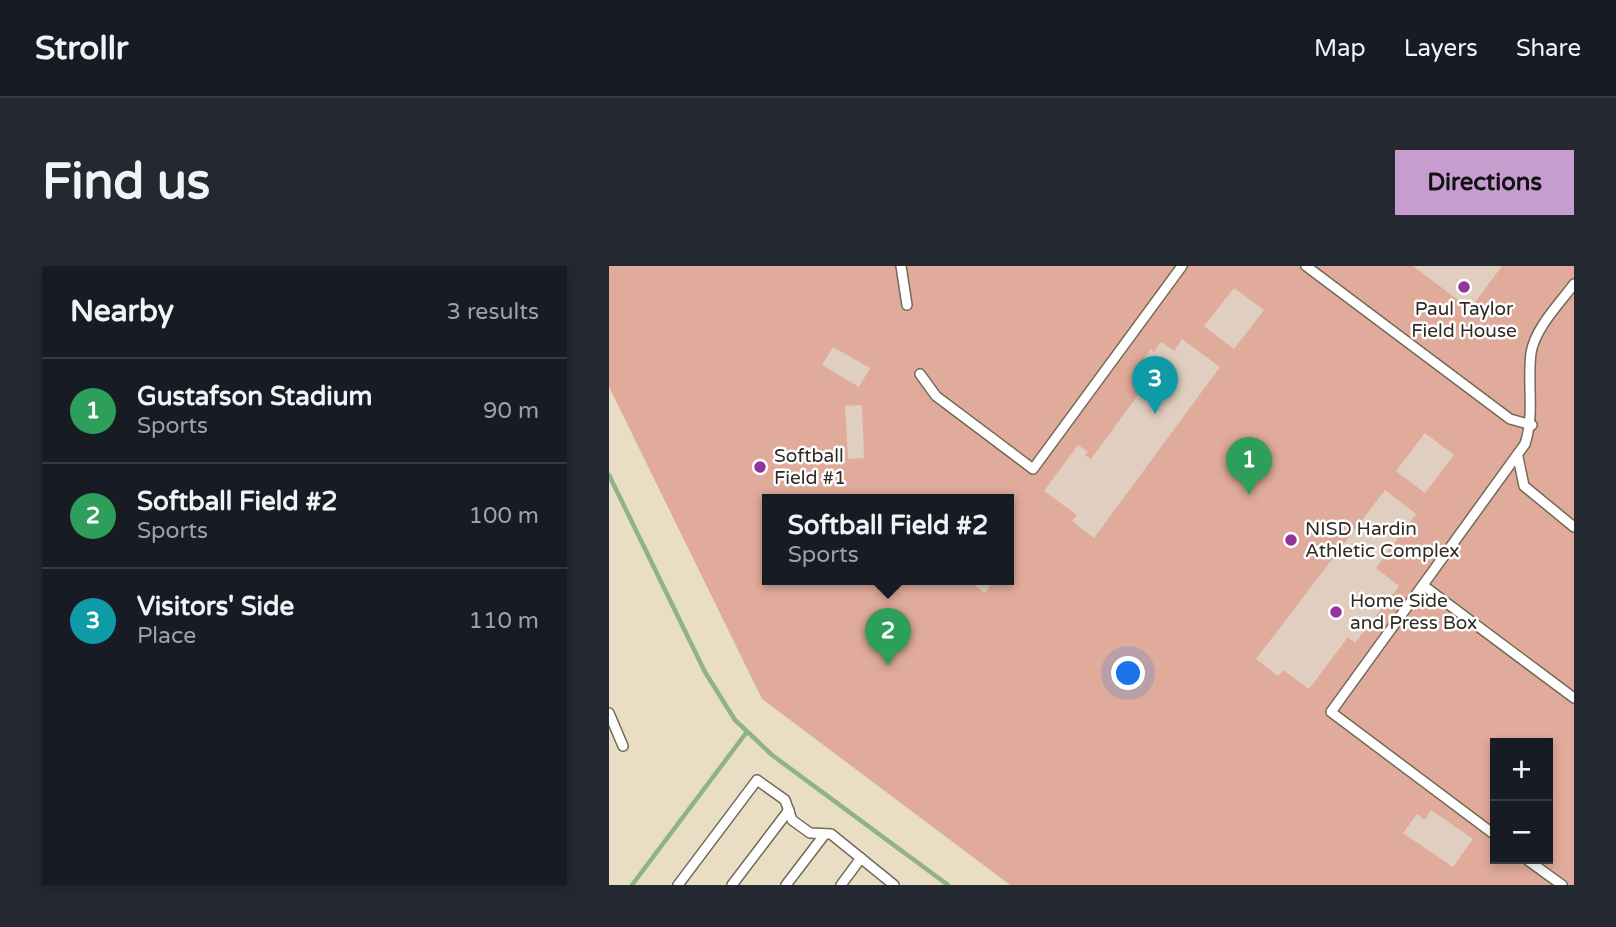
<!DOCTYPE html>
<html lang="en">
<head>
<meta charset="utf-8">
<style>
	:root { --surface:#171b24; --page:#242831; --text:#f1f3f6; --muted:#9ea1a6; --line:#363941; --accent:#c69dce }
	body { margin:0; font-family:"Varela Round",sans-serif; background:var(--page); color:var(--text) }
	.controls { position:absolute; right:21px; bottom:21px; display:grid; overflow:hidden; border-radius:0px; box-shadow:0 4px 10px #0003 }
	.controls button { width:63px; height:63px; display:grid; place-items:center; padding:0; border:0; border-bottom:2px solid var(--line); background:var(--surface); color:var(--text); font:35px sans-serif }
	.you { position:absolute; left:520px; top:408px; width:24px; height:24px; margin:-18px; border:5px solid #fff; border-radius:50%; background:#1a73e8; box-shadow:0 0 0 10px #1a73e833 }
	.badge { display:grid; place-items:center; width:46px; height:46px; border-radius:50%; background:var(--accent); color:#fff; font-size:23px; font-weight:700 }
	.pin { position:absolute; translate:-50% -58px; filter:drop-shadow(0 2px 4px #0008) }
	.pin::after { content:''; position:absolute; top:37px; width:24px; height:21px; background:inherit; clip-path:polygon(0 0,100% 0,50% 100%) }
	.popup { position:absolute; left:153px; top:228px; width:252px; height:91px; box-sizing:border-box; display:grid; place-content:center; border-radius:0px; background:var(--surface); filter:drop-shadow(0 2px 5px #0005); font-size:23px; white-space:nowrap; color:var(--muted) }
	.popup b { font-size:26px; color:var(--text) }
	.popup::after { content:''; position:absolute; left:50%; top:100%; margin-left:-14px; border:14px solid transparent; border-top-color:var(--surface) }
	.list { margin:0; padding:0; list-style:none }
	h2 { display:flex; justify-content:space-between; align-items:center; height:91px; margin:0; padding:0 28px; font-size:30px }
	h2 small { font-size:23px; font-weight:400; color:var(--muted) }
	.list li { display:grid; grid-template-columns:46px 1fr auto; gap:21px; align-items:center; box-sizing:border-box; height:105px; padding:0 28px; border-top:2px solid var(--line) }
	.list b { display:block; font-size:26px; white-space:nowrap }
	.list p { margin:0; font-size:23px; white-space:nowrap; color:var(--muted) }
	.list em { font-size:23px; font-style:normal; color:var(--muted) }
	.map { position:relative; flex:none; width:965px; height:619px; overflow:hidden; border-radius:0px }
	header { display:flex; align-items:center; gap:42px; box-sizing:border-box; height:98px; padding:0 35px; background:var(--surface); border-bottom:2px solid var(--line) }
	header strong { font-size:33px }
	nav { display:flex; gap:38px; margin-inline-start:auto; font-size:24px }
	.intro { display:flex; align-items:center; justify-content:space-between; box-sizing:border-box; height:168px; padding:0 42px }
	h1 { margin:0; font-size:49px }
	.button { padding:18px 32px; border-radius:0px; background:var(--accent); color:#111; font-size:24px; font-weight:700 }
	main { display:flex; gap:42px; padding:0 42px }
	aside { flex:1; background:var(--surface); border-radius:0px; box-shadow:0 4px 10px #0003 }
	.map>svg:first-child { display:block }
	.built { fill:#e9dec3 }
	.green { fill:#e0ab9a; fill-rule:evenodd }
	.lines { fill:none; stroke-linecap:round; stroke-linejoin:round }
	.stream { stroke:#90b386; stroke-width:4.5 }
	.building { fill:#e0cfc0 }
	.service-casing { stroke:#716a58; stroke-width:12 }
	.service { stroke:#fff; stroke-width:9 }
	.poi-dot { fill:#92349d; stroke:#fff; stroke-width:2.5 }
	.labels { text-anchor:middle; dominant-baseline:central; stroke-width:5; stroke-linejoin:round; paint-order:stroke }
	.poi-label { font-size:19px; fill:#2f2c25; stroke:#fff; text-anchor:start }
</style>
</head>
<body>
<header>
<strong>Strollr</strong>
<nav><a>Map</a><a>Layers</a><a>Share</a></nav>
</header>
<div class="intro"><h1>Find us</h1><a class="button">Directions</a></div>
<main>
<aside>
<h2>Nearby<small>3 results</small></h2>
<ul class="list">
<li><span class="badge" style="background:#2e9e5b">1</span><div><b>Gustafson Stadium</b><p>Sports</p></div><em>90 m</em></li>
<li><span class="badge" style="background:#2e9e5b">2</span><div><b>Softball Field #2</b><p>Sports</p></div><em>100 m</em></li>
<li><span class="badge" style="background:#0f9aa8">3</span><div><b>Visitors' Side</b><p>Place</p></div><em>110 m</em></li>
</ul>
</aside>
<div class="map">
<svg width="965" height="619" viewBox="0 0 965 619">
	<rect width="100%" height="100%" fill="#f1e9d4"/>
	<path class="built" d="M0,121L153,433L401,619H0Z"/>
	<path class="green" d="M0,0H965V619H401L153,433L0,121ZM158,234H400V314H158ZM886,477H939V593H886Z"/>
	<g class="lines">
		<g class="stream">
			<path d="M0,209L96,406L126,454L163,489L339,619"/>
			<path d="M23,619L137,467"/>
		</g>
	</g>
	<g class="building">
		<path d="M804,0H893L861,43Z"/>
		<path d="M625,22L655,44L625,83L595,60Z"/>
		<path d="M573,73L611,101L485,272L463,255L468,249L435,225L469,179L479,186L476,189L482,193L537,118L524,108L542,83L545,86L552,76L565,85Z"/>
		<path d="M224,81L261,102L250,121L213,99Z"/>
		<path d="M253,139L255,192L239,193L236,140Z"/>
		<path d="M816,167L845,189L816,227L787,205Z"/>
		<path d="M776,224L807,248L767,302L790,320L746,377L739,371L700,423L674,404L669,410L647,393Z"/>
		<path d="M358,314H385L376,327Z"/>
		<path d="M822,544L864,573L844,601L794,567L808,548L816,554Z"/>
	</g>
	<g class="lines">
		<g class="service-casing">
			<g id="service">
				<path d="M292,0L298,39"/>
				<path d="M697,0L901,153L923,159"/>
				<path d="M311,108L327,130L424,203L573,0"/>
				<path d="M909,191L915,220L965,261"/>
				<path d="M815,320L965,432"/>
				<path d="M0,447L14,480"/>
				<path d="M886,569L722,446L916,178C926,147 918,118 922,87C926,62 951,37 965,18"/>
				<path d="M917,593L953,619"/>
				<path d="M69,619L148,514L176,534L183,554L201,567L222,568L285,619"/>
				<path d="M123,619L180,544"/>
				<path d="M177,619L216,568"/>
				<path d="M232,619L252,592"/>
			</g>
		</g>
		<use href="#service" class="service"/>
	</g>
	<g class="poi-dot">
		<circle cx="855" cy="21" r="7"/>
		<circle cx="151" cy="201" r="7"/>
		<circle cx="682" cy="274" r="7"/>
		<circle cx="727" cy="346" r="7"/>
	</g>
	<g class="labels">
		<g class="poi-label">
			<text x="855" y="43" text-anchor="middle">Paul Taylor<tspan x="855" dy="22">Field House</tspan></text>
			<text x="165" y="190">Softball<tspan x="165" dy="22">Field #1</tspan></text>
			<text x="696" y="263">NISD Hardin<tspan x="696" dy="22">Athletic Complex</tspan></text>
			<text x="741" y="335">Home Side<tspan x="741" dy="22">and Press Box</tspan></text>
		</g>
	</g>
</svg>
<div class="controls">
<button>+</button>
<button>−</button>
</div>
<div class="you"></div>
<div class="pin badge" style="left:640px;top:229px;background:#2e9e5b">1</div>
<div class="pin badge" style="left:279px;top:400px;background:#2e9e5b">2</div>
<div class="popup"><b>Softball Field #2</b>Sports</div>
<div class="pin badge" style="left:546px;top:148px;background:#0f9aa8">3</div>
</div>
</main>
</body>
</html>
